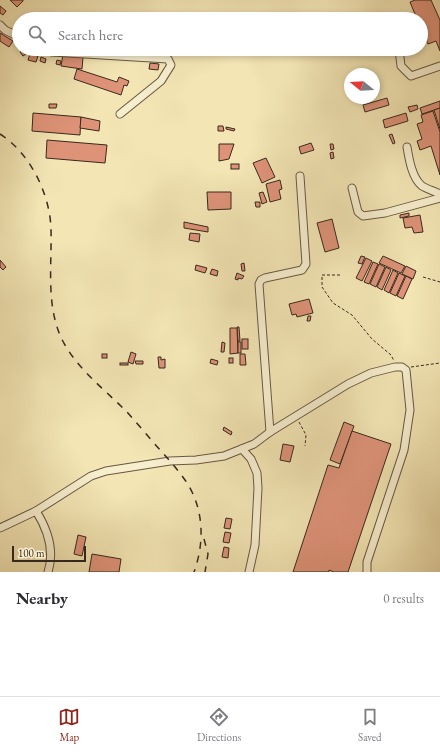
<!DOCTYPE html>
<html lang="en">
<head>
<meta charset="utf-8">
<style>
	:root { --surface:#fff; --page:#f2f2f3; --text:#2b2b33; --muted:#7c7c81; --line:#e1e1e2; --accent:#8f2418 }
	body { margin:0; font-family:"EB Garamond",serif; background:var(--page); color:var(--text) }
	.compass { position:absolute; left:344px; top:68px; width:36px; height:36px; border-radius:50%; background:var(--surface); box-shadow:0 2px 6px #0003; rotate:288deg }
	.scale { position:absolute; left:12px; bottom:10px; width:74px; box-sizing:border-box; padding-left:4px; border:2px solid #38291d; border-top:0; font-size:11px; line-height:14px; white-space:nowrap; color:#38291d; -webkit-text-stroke:3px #f7eece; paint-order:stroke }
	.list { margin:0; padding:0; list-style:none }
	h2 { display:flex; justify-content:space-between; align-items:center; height:52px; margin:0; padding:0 16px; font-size:17px }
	h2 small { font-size:13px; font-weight:400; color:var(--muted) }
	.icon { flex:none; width:22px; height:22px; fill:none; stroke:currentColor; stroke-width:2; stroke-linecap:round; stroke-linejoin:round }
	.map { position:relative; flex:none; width:440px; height:572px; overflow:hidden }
	.search { position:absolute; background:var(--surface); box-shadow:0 2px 6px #0003; left:12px; right:12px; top:12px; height:44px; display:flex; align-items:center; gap:10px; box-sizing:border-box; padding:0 14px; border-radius:22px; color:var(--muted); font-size:15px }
	.sheet { height:124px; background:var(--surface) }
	nav { display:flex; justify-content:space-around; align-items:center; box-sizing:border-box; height:56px; border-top:1px solid var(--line); background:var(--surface); font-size:11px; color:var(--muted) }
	nav a { display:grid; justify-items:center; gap:2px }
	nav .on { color:var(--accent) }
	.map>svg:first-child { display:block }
	.building { fill:#de9379; stroke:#38291d }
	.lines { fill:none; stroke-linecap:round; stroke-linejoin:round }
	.minor-casing { stroke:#675843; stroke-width:9 }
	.path { stroke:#38291d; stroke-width:1; stroke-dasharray:3 2; stroke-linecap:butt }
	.minor { stroke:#f7eece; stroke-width:7 }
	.rail { stroke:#38291d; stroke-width:1.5; stroke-dasharray:7 7; stroke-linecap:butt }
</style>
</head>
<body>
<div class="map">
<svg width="440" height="572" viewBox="0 0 440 572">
	<rect width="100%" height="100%" fill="#f3e5b4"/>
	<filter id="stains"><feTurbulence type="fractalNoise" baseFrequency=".005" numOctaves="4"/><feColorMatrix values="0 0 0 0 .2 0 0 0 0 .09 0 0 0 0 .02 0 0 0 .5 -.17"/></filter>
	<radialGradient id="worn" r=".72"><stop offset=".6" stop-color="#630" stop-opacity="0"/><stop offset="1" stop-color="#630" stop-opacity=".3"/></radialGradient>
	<g class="building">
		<path d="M10,0H23V1L17,7Z"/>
		<path d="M415,0H431L440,20V51L436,41L428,44L421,29V19H417L410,2Z"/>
		<path d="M0,6L6,11L3,15L0,13Z"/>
		<path d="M0,33L13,41L9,47L0,41Z"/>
		<path d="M26,49H30L31,51L23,56L20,52Z"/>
		<path d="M30,54L38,56L36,62L28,60Z"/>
		<path d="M63,54L83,57L82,69L61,66Z"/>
		<path d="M41,57L46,59L45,63L40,61Z"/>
		<path d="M57,60L61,61L60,65L56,64Z"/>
		<path d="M150,63L159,64L158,70L149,69Z"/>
		<path d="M77,69L117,82L119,77L129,81L127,86L124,85L121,95L74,79Z"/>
		<path d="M387,98L389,105L365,112L363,105Z"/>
		<path d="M440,101V108L422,114L420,108Z"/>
		<path d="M49,104H57L56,108H49Z"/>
		<path d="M417,105L418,109L410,112L408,107Z"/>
		<path d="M440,108V129L434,110Z"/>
		<path d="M433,111L440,132V175L431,146L420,150L417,141L422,139L417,124L423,122L421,115Z"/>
		<path d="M33,113L81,117L80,135L32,131Z"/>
		<path d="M406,113L408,121L385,128L383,120Z"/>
		<path d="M81,117L100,121L99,131L80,128Z"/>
		<path d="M218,126H223L224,131H218Z"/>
		<path d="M226,127L235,129L234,131L226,129Z"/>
		<path d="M392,134L395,143L393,144L389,135Z"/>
		<path d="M47,140L107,145L105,163L46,158Z"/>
		<path d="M311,143L314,150L301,154L299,147Z"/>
		<path d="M219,144H234L229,159L219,161Z"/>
		<path d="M330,144H333L334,149L331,150Z"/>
		<path d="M333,152L334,158L331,159L330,153Z"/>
		<path d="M266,158L275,177L262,183L253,163Z"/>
		<rect x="231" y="164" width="8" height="5"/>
		<path d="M280,180L282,189L279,190L281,199L270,202L266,184Z"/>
		<path d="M207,192H231V209L208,210Z"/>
		<path d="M263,192L267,202L262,204L259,193Z"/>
		<path d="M255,202H260V207H256Z"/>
		<path d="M409,213V216L400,218V215Z"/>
		<path d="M420,215L423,232L414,233L412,227L405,228L403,218Z"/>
		<path d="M332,219L339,248L325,252L317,223Z"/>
		<path d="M184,222L208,227V232L184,228Z"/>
		<path d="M190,233L200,234L199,242L189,240Z"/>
		<path d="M361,256L365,257L362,264L358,263Z"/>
		<path d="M383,256L405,266L401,273L379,263Z"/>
		<path d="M366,258L372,261L362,281L356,278Z"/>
		<path d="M0,260L6,267L3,270L0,267Z"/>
		<path d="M373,262L378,264L369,284L364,282Z"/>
		<path d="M244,263L245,271H242L241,264Z"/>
		<path d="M379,264L385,267L376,287L370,284Z"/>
		<path d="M196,265L207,268L205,273L195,270Z"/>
		<path d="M406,266L416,271L413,279L402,274Z"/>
		<path d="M386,267L391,270L382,290L377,287Z"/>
		<path d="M212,269L218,271L217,276L210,274Z"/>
		<path d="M393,270L398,273L389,293L384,290Z"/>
		<path d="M237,273L244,276L242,279L238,278V280L235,279Z"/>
		<path d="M399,273L405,276L396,296L390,293Z"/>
		<path d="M406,276L412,279L403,299L397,296Z"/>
		<path d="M309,299L313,313L297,317L296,314L292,315L289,304Z"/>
		<path d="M308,316H311L310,321H307Z"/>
		<path d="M237,327H239L240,341H238Z"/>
		<path d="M230,328H237L238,353L230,354Z"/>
		<rect x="242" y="339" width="6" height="10"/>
		<path d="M222,342L225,343L224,352H221Z"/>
		<rect x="238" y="342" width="3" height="11"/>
		<path d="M131,352L136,354L133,364L128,362Z"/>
		<rect x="102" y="354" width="5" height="4"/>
		<path d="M240,354H245L246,365H240Z"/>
		<path d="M158,357H161V360L165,359V368H159Z"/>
		<rect x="229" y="358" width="4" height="5"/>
		<path d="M211,359L218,361L217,365L210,363Z"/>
		<path d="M135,361H143V364H136Z"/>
		<rect x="120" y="363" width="8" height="2"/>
		<path d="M344,422L354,426L340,464L330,460Z"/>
		<path d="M224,427L232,432L231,435L223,430Z"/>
		<path d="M352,431L391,444L348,572H334L329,570V572H293L328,465L339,468Z"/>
		<path d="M283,444L294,446L290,462L280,460Z"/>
		<path d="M226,518L232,519L230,529L224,528Z"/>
		<path d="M225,532L231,533L229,543L223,542Z"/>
		<path d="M78,535L86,537L82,556L74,554Z"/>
		<path d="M224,547L229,548L228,558L222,557Z"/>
		<path d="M92,554L121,559L119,572H89Z"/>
	</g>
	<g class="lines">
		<g class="minor-casing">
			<g id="minor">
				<path d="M0,25L5,30L19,37"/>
				<path d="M45,49L52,52L168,59L171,65L161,81L120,114"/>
				<path d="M399,49L401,66L411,76L440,66"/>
				<path d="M407,147C409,159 412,178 422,186C427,189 434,191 440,194"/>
				<path d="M352,188L358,212L363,216L385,213L440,198"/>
				<path d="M270,432L259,284L261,280L265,278L302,270L306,264L300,176"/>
				<path d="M242,449L251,459L257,473L258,488L255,545L249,572"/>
				<path d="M36,511C48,530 55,550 48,572"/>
				<path d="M0,528L36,511L91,476L106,471L170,461L196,460L224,456L254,444L270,432L348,384L371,373L395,367H402L406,370L410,410L404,450L367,562V572"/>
			</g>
		</g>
		<g class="path">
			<path d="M340,275H322V287L333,303L352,315L372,339L391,355L394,361"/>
			<path d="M423,277L440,282"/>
			<path d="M411,367L440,363"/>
			<path d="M299,422L306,435L305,446"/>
		</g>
		<use href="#minor" class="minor"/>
		<g class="rail">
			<path d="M0,134C30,153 50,194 51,229C52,267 45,311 65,345C80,371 105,390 126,411C138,424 150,439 162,452C170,461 178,470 185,480C204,507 205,542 194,572"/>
			<path d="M204,539L208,554L205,572"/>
		</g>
	</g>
	<rect width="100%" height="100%" filter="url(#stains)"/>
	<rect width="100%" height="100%" fill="url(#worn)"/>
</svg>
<svg class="compass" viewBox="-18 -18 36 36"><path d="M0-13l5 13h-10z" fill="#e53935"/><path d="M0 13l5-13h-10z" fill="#7c7c81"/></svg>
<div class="scale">100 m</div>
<div class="search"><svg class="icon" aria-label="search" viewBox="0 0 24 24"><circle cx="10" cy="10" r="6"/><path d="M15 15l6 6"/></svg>Search here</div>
</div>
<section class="sheet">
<h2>Nearby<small>0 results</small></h2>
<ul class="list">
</ul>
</section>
<nav>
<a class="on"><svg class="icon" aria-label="map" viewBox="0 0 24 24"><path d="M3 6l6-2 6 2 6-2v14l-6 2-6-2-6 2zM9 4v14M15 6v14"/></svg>Map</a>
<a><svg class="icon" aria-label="directions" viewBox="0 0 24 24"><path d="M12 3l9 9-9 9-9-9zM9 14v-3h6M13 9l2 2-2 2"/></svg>Directions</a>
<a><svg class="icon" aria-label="saved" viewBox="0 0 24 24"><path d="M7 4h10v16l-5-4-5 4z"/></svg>Saved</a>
</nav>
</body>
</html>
